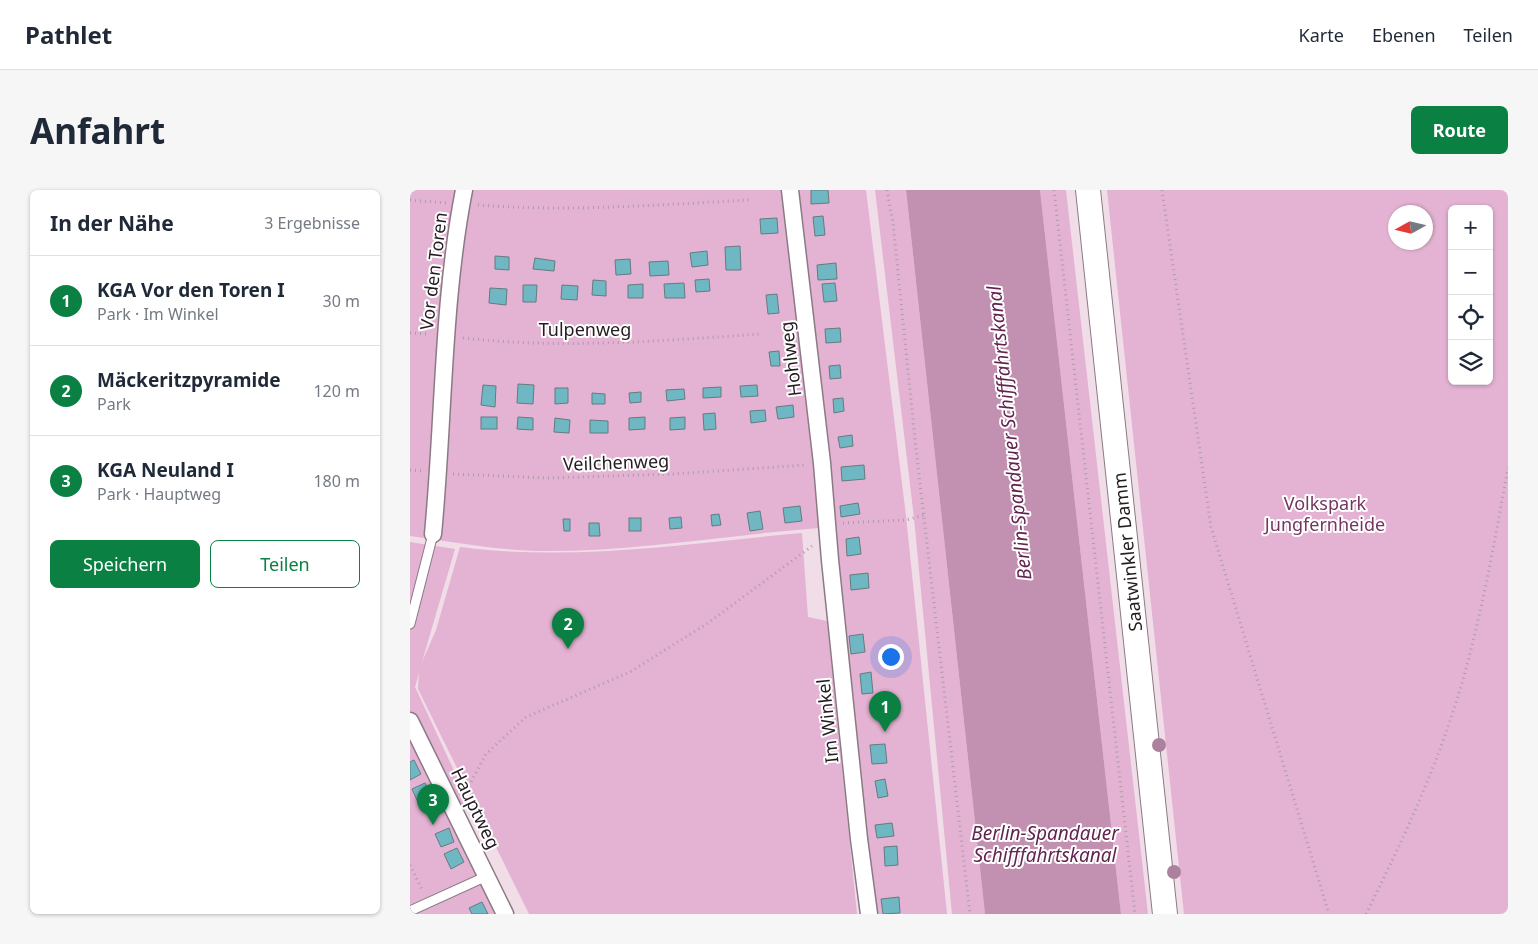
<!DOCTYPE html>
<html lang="de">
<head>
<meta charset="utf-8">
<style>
	:root { --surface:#fff; --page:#f6f6f7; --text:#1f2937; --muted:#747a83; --line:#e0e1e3; --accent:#0b8043 }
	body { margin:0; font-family:"Noto Sans",sans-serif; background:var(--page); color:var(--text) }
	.controls { position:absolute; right:15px; top:15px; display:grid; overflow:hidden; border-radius:8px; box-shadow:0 1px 4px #0004 }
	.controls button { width:45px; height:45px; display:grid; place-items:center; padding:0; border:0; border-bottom:1px solid var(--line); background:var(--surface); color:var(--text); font:25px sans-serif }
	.compass { position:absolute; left:978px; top:15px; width:45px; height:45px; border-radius:50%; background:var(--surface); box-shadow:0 1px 4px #0004; rotate:262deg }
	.you { position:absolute; left:480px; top:466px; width:18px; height:18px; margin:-12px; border:4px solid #fff; border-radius:50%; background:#1a73e8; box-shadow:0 0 0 8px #1a73e833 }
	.badge { display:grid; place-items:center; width:32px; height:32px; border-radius:50%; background:var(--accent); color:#fff; font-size:16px; font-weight:700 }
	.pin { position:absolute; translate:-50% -41px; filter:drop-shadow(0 1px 2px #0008) }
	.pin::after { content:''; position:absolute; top:26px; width:18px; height:15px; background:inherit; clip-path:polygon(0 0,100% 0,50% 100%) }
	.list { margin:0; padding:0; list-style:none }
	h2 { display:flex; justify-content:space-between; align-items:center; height:65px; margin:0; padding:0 20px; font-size:21px }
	h2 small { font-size:16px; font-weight:400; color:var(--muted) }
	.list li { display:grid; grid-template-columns:32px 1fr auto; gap:15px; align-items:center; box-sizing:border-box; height:90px; padding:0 20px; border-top:1px solid var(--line) }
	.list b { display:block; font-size:19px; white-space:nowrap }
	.list p { margin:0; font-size:16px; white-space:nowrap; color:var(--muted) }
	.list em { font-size:16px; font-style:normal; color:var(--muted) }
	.actions { display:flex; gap:10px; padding:15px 20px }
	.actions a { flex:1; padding:11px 0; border:1px solid var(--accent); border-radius:8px; text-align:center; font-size:18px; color:var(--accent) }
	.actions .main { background:var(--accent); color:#fff }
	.icon { flex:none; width:28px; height:28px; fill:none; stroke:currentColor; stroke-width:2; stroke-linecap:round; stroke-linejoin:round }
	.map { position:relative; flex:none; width:1098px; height:724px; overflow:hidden; border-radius:8px }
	header { display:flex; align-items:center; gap:30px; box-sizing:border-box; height:70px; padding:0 25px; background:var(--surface); border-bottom:1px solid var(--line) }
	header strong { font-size:24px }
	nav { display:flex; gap:28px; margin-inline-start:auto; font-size:18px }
	.intro { display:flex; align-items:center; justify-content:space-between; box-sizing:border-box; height:120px; padding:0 30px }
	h1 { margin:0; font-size:35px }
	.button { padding:12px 22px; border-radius:8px; background:var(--accent); color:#fff; font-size:18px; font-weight:700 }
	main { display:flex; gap:30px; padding:0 30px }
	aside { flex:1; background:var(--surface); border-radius:8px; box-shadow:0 1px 4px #0004 }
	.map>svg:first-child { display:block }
	.green { fill:#e4b2d2; fill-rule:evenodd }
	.water { fill:#c290b0 }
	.building { fill:#6fb8c3; stroke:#657b7f }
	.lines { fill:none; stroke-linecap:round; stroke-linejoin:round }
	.lane-casing { stroke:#8b7a84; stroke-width:11 }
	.street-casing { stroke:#8b7a84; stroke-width:19 }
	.secondary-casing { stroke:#8b7a84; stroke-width:26 }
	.path { stroke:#ac9da5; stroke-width:3; stroke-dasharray:1 4; stroke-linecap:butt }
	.lane { stroke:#fff; stroke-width:9 }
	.street { stroke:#fff; stroke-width:16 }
	.secondary { stroke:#fff; stroke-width:24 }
	.tree { fill:#ac819d }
	.labels { text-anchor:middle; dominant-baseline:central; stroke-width:4; stroke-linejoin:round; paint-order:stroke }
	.street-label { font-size:18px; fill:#231c20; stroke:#fff }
	.park-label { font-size:18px; fill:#743560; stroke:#fff }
	.water-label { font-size:19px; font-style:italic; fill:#62244f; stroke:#fff }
</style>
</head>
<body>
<header>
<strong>Pathlet</strong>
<nav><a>Karte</a><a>Ebenen</a><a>Teilen</a></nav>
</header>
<div class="intro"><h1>Anfahrt</h1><a class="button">Route</a></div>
<main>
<aside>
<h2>In der Nähe<small>3 Ergebnisse</small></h2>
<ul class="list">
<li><span class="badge">1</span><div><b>KGA Vor den Toren I</b><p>Park · Im Winkel</p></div><em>30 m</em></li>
<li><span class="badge">2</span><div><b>Mäckeritzpyramide</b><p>Park</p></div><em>120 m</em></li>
<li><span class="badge">3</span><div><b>KGA Neuland I</b><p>Park · Hauptweg</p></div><em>180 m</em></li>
</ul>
<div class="actions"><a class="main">Speichern</a><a>Teilen</a></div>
</aside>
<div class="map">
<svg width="1098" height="724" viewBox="0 0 1098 724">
	<rect width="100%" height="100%" fill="#f0dde8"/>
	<g class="green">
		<path d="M0,0H456L496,326L537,724H452L409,338C318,345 228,361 136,361C90,361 45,352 0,346Z"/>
		<path d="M465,0H496L575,724H542L504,328Z"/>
		<path d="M630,0H656L738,724H711Z"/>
		<path d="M697,0H1098V724H774ZM1042,19H1079V191H1042ZM986,22H1016V52H986Z"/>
		<path d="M392,343L398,427L417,431L447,724H119L8,499L9,483L5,497L61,617L48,618L0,533V352L45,359L12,472L26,440L50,357C163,372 279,353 392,343Z"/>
		<path d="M0,546L91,724H0Z"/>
	</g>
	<path class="water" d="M496,0H630L711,724H575Z"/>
	<g class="building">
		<path d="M401,0H418L419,13L401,14Z"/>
		<path d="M413,26L415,45L405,46L403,27Z"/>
		<path d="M367,28L368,43L351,44L350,29Z"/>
		<path d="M330,56L331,80H316L315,57Z"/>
		<path d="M297,61L298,75L282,77L280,63Z"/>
		<path d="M85,66L99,67V80L85,79Z"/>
		<path d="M125,68L145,71L144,81L123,79Z"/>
		<path d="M220,69L221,84L206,85L205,70Z"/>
		<path d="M258,71L259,85L240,86L239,72Z"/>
		<path d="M426,73L427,89L408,90L407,75Z"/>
		<path d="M299,89L300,101L286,102L285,90Z"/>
		<path d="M183,90L196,91V106L182,105Z"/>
		<path d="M274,93L275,108H255L254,94Z"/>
		<path d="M425,93L427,111L414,112L412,94Z"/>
		<path d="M233,94V108H218V95Z"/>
		<path d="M113,95H127L126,112H113Z"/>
		<path d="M152,95L168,96L167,110L151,109Z"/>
		<path d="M80,98L97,99L96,115L79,113Z"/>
		<path d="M367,104L369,123L358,124L356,105Z"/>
		<path d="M430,138L431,152L416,153L415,139Z"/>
		<path d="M369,161L370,176H361L359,162Z"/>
		<path d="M430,175L431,188L420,189L419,176Z"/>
		<path d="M108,194L124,195L123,214L107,213Z"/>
		<path d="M73,195L86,196L85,217L71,215Z"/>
		<path d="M347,195L348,206L331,207L330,196Z"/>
		<path d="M311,197V207L293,208V198Z"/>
		<path d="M145,198H158V213L145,214Z"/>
		<path d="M274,199L275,209L257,211L256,200Z"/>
		<path d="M231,202V212L220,213L219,203Z"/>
		<path d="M182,203L195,204V214H182Z"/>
		<path d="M433,208L434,221L424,223L423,209Z"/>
		<path d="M383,215L384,227L368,229L366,217Z"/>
		<path d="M355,220L356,231L341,233L340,221Z"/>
		<path d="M305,223L306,239L294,240L293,224Z"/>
		<rect x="71" y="227" width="16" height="12"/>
		<path d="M108,227L123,228V240L107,239Z"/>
		<path d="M235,227V239L219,240V228Z"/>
		<path d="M275,227V239L260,240V228Z"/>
		<path d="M145,228L160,230L159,243L144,242Z"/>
		<path d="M180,230L198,231V243H180Z"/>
		<path d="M442,245L443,256L430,258L428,247Z"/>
		<path d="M454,275L455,289L432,291L431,277Z"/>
		<path d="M448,313L450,324L431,327L430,316Z"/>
		<path d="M390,316L392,331L375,333L373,318Z"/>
		<path d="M350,321L353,339L340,341L337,323Z"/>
		<path d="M309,324L311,335L302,336L301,325Z"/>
		<path d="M271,327L272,338L260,339L259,328Z"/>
		<rect x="219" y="328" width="12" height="13"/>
		<path d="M153,329H160V341H154Z"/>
		<path d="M179,333H189L190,346H179Z"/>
		<path d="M449,347L451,364L437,366L436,349Z"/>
		<path d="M458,383L459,398L441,400L440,385Z"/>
		<path d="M453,444L455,462L441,464L439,446Z"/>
		<path d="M461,482L463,503L452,504L450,484Z"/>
		<path d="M475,554L477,573L462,574L460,555Z"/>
		<path d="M4,570L11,584L0,590V572Z"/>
		<path d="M475,589L478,606L468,608L465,591Z"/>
		<path d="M15,593L24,613L11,619L2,599Z"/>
		<path d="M482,633L484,646L467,648L465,635Z"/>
		<path d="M39,638L44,652L31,657L25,644Z"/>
		<path d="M487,656L488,675L475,676L474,657Z"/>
		<path d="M47,658L54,672L41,679L34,664Z"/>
		<path d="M489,707L490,723L473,724L471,709Z"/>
		<path d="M72,712L78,724H62L59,718Z"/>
	</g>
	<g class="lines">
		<g class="lane-casing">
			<g id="lane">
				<path d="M0,434L23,344"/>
				<path d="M0,721L77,686"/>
			</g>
		</g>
		<g class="street-casing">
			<g id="street">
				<path d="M380,0L412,273L420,370L449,649L459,724"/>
				<path d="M23,344C34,230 32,113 54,0"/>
				<path d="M0,531L95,724"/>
			</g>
		</g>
		<g class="secondary-casing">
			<path id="secondary" d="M678,0L755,724"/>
		</g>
		<g class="path">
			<path d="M477,0L483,33L506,259L560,724"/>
			<path d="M644,0L725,724"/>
			<path d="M752,0L801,337L919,724"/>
			<path d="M0,10L37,13"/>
			<path d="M68,15C158,22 248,15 339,10"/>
			<path d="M0,143L19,144"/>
			<path d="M53,148C152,159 251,151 350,144"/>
			<path d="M0,280L12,281"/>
			<path d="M43,284L138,288L263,284L396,275"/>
			<path d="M433,333L496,330L514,325"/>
			<path d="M54,605L76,564L116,527L220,482L298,433L402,356"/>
			<path d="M0,675L13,702"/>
			<path d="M956,724C989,658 1020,592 1043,522C1069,443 1083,359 1098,278"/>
		</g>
		<use href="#lane" class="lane"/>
		<use href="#street" class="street"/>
		<use href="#secondary" class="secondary"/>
	</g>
	<g class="tree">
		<circle cx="749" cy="555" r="7"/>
		<circle cx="764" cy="682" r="7"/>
	</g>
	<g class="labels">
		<g class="street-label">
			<text transform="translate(23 81) rotate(-83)">Vor den Toren</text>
			<text x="175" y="139">Tulpenweg</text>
			<text transform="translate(380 169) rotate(-97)">Hohlweg</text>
			<text transform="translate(206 272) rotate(-2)">Veilchenweg</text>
			<text transform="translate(717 362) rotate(-96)">Saatwinkler Damm</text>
			<text transform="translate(417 531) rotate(-96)">Im Winkel</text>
			<text transform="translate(66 618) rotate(64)">Hauptweg</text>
		</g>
		<g class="park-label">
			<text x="915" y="313">Volkspark<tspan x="915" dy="21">Jungfernheide</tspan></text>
		</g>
		<g class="water-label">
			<text transform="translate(599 243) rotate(-96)">Berlin-Spandauer Schifffahrtskanal</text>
			<text x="635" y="643">Berlin-Spandauer<tspan x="635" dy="22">Schifffahrtskanal</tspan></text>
		</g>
	</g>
</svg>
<div class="controls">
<button>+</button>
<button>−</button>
<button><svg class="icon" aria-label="locate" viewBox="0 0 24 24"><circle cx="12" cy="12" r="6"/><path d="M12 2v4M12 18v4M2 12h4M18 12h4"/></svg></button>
<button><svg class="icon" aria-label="layers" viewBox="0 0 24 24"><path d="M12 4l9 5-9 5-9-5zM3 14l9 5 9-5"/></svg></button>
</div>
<svg class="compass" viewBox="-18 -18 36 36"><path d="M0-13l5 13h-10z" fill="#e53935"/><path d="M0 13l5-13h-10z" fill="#747a83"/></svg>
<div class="you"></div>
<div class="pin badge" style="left:475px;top:542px">1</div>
<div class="pin badge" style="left:158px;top:459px">2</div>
<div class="pin badge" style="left:23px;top:635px">3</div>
</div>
</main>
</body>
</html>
